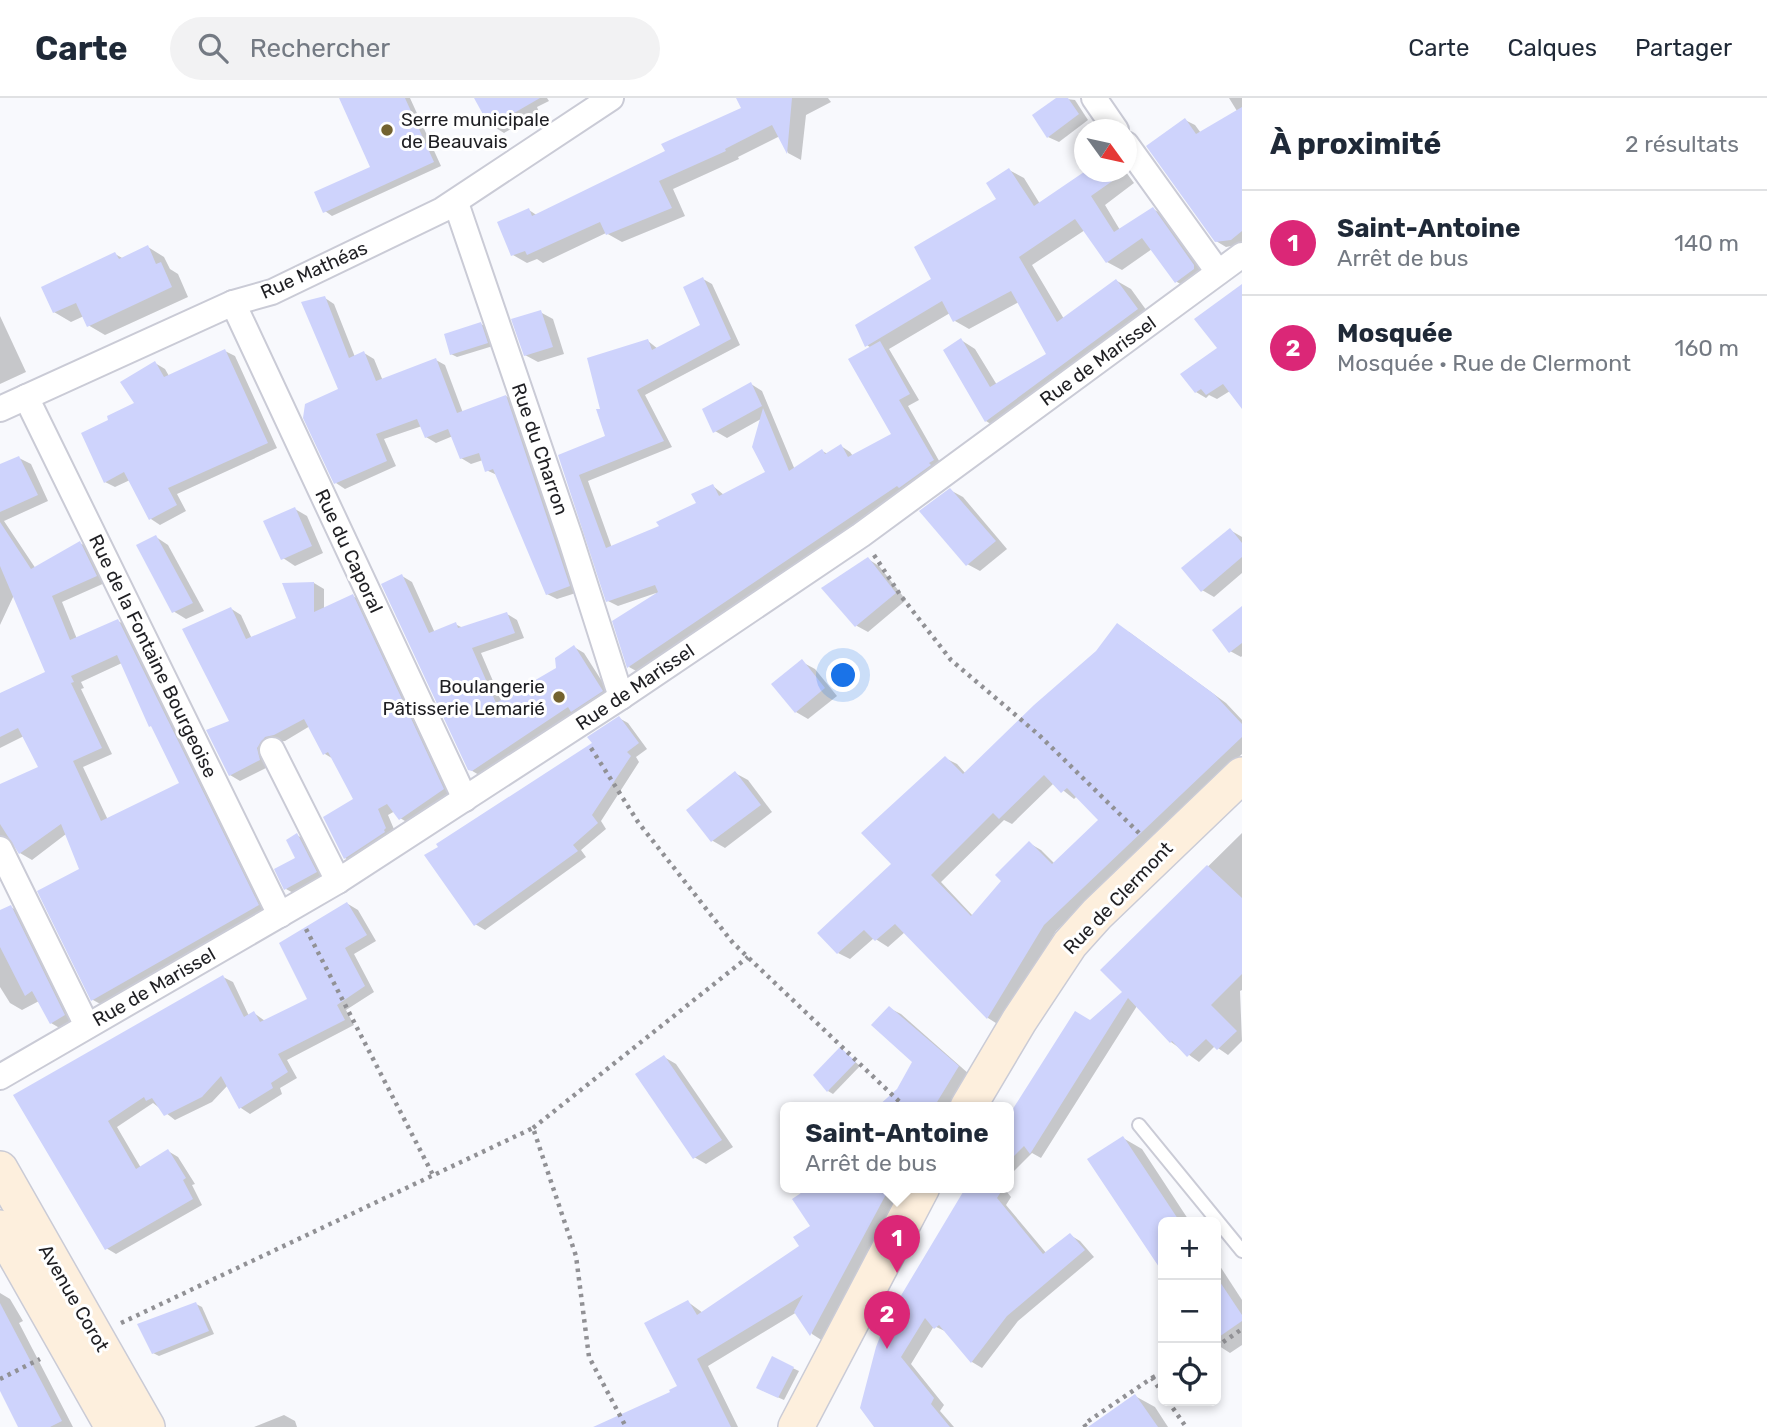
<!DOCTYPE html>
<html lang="fr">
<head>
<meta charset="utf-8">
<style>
	:root { --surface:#fff; --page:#f2f2f3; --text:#1f2937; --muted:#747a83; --line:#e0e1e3; --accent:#db2777 }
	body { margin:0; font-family:Rubik,sans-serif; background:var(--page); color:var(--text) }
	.controls { position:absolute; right:21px; bottom:21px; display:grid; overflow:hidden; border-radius:10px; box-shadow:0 4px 10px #0003 }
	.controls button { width:63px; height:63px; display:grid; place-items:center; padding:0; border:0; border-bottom:2px solid var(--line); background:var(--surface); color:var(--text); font:35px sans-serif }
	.compass { position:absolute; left:1074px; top:21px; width:63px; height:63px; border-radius:50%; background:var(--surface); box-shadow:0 4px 10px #0003; rotate:123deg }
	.you { position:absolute; left:844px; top:578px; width:24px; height:24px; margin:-18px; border:5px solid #fff; border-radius:50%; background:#1a73e8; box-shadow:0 0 0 10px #1a73e833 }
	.badge { display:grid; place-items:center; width:46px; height:46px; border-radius:50%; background:var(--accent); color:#fff; font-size:23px; font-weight:700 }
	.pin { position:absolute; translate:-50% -58px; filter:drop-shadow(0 2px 4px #0008) }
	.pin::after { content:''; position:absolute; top:37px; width:24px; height:21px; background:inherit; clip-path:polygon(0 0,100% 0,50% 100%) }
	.popup { position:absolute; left:780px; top:1004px; width:234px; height:91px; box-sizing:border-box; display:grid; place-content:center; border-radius:10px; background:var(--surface); filter:drop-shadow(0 2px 5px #0005); font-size:23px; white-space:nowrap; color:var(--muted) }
	.popup b { font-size:26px; color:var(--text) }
	.popup::after { content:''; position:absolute; left:50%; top:100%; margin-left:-14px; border:14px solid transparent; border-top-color:var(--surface) }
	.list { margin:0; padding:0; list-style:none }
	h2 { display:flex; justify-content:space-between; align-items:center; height:91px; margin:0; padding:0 28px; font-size:30px }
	h2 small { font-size:23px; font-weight:400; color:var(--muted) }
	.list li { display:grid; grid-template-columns:46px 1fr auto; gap:21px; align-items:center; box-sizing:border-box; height:105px; padding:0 28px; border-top:2px solid var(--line) }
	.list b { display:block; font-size:26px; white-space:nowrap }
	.list p { margin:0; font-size:23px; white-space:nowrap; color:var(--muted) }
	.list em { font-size:23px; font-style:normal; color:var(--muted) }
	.icon { flex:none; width:38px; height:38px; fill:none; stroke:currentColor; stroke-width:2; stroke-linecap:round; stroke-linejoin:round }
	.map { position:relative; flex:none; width:1242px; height:1329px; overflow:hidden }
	header { display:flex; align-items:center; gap:42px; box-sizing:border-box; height:98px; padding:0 35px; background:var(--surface); border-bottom:2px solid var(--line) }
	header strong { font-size:33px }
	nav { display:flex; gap:38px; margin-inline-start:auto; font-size:24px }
	.search { width:490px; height:63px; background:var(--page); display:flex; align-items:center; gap:18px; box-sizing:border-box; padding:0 24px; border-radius:38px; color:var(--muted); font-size:26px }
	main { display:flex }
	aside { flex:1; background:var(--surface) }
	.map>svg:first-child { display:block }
	.shadow { fill:#0003; fill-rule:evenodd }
	.building { fill:#ced3fc; fill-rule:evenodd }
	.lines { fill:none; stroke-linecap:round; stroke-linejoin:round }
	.lane-casing { stroke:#cacbd6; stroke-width:16 }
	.street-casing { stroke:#cacbd6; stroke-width:28 }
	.secondary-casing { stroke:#cacbd6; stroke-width:38 }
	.path { stroke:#919195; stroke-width:4.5; stroke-dasharray:3.5 5; stroke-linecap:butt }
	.lane { stroke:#fff; stroke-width:12 }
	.street { stroke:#fff; stroke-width:24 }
	.secondary { stroke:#fdefdd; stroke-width:35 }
	.poi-dot { fill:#736230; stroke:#fff; stroke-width:2.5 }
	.labels { text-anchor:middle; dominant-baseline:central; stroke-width:6; stroke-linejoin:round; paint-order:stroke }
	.poi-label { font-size:19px; fill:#1f1f23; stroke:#fff; text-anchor:start }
	.street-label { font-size:19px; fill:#1f1f23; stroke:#fff }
</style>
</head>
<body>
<header>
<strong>Carte</strong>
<div class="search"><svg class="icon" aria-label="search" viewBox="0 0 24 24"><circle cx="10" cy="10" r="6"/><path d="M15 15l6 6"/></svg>Rechercher</div>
<nav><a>Carte</a><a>Calques</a><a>Partager</a></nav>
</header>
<main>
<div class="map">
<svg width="1242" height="1329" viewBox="0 0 1242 1329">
	<rect width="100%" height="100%" fill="#f8f9fd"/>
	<g class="shadow">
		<path d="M341,0H410L441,68L332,118L325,113L373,70Z"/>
		<path d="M476,0H547L549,3L537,9L539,14L504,35L491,27Z"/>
		<path d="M738,0H828L831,4L806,17L801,62L788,55L780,38L738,59L739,61L673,91L685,118L622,144L606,135L543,165L537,161L527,165L513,157L529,112L538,118L667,54L744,10Z"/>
		<path d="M1059,0L1075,2L1088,22L1059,44L1048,39Z"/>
		<path d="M1229,0H1242V146L1226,149L1216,143L1185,22L1195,27L1209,46L1237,13Z"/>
		<path d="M1009,72L1024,80L1040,106L1088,74H1126L1134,85L1105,107L1120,132L1153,111L1168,120L1209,176L1191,192L1177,184L1152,151L1122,172L1107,164L1085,132L1032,167L1064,221L1117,183L1131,191L1152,220L1000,332L986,323L961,242L975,251L997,287L1048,256L1019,204L969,231L955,223L950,215L889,251L919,302L908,308L942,368L638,574L629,569L656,495L618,508L608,503L560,358L608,339L602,312L648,243L658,251L702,228L703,181L712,186L740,247L645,297L672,349L588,383L612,450L662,429L698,406L713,388L724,397L767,375L761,321L727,340L715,333L751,286L762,293L795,372L822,353L828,356L841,348L850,354L853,358L894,337L871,250L867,247L933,182L998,101Z"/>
		<path d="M148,149L164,159L170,171L178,176L188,199L105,237L88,227L84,218L71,224L54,214L115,156L124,161Z"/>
		<path d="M1242,190V302L1230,293L1217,301L1209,297L1206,300L1196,294L1220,251Z"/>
		<path d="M325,200L334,206L355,259L364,255L374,261L383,283L436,262L445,267L463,315L506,298L515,304L579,494L557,501L547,496L497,377L486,372L483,362L471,366L461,360L453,338L436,345L426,339L422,328L384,341L396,368L345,391L336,385L341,292Z"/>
		<path d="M540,214L553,221L564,256L538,264L525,257Z"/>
		<path d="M0,218L26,274L0,286Z"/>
		<path d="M481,226L486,229L493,248L457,259L451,256Z"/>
		<path d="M225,253L235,258L277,350L177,396L186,413L160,427L151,421L130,382L115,389L105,384L110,323L136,305L155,265L165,271L169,278Z"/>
		<path d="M19,360L31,366L48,403L4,423L36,471L80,445L91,451L107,484L62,504L77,541L118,523L129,529L269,814L104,908L93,902L81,772L66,736L32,762L20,755L13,742L4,744L0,748V687L40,670L24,638L0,650V597L47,575L14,497L0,527V368ZM122,565L150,627L154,630L181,686L108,722L83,669L112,656L81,591L84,590L81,584Z"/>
		<path d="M950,392L963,399L1007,451L980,473L967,466Z"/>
		<path d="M295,411L307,418L323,455L295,468L283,460Z"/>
		<path d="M1230,432L1242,439V475L1214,499L1202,492Z"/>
		<path d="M156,439L168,447L204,513L186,521L173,513Z"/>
		<path d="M868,461L879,468L906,502L868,534L857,528L824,490Z"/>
		<path d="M402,478L412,484L435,535L455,526L463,530L507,516L517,522L524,540L481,555L502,604L558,571L574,549L584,555L612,599L479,677L469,671Z"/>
		<path d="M314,485L324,491V512L353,498L363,504L454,698L410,726L400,720L395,713L388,717L396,736L355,766L345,760L356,701L335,662L325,656L310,628L285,643L275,644L270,668L240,683L230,677V510L241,517L252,541L298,521Z"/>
		<path d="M1242,521V558L1241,559L1230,553Z"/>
		<path d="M1129,534L1226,605L1242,622V656L1056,833L999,927L988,920L905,834L888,849L874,840L850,861L838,855L893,766L945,660L957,666L966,676ZM1054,685L1074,701L1077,698L1101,722L1055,766L1041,752L1029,745L1003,783L973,818L941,784L1004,722L1012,726Z"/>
		<path d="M802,564L815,571L837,598L808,621L796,614Z"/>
		<path d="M619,620L628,625L647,651L636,659L639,664L601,723L606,731L581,752L586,759L485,832L475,826L594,646Z"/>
		<path d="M735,675L748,682L772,714L725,750L713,743L689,712Z"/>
		<path d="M1242,735V892L1240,893L1242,943L1228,957L1215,948L1199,964L1171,944L1137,908L1041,1060L1032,1055L1009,1078V1021L1091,924L1124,894L1103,872Z"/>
		<path d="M297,737L308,744L327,780L297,797L286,791L297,761Z"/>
		<path d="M348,806L358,812L376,843L354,856L374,894L346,912L354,927L287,962L297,980L280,990L282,996L250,1016L241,1010L228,987L212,1004L175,1022L153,1005L117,1029L141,1070L168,1053L178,1059L195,1086L192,1087L202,1107L116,1156L106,1150L16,998L223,879L233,884L249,918L254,915L265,923L310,902Z"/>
		<path d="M11,809L23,816L76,924L63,932L51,925L39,903L22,912L10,905L0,889V814Z"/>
		<path d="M889,910L901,916L969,976L949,1009H893L899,992L914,963Z"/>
		<path d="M841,951L860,968L833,996L828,993Z"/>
		<path d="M664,959L676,966L733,1049L706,1066L694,1059Z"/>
		<path d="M1123,1040L1142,1051L1190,1124H1163V1172L1089,1062Z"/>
		<path d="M806,1089H905L823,1243L812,1236L797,1214L708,1268L738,1329H631L679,1289L688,1204L703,1215L801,1149L812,1129L800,1093Z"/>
		<path d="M1003,1089L1011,1099L1006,1107L1047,1156L1070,1137L1080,1143L1094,1159L1018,1223L982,1270L972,1264L947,1234L934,1228L911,1266L944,1307L940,1313L954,1329H876L862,1310Z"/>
		<path d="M1216,1162L1242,1202V1247L1230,1255L1216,1246Z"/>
		<path d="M0,1195L10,1201L23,1223L19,1225L73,1329H20L0,1289Z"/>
		<path d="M196,1206L202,1209L214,1236L159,1258L153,1255Z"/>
		<path d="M773,1261L799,1273L784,1302L764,1293Z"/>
		<path d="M1135,1298L1155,1309L1168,1329H1109Z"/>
		<path d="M284,1317L295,1323L297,1329H254Z"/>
	</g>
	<g class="building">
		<path d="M339,0H405L434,64L323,115L314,94L370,69Z"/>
		<path d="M474,0H540L490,29Z"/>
		<path d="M736,0H792L787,56L772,27L725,51L726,53L659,83L672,110L606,137L600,124L527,157L525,153L511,158L497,124L529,110L532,118L665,53L661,46L741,10Z"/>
		<path d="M1056,0H1068L1079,16L1047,40L1032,17Z"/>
		<path d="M1242,9V133L1231,142L1215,144L1146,48L1185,20L1196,36Z"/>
		<path d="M1009,70L1034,108L1084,74H1118L1121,77L1091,98L1114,134L1153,109L1194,167V171L1175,185L1142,140L1106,165L1075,121L1019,159L1057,224L1116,181L1138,211L985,324L943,252L961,240L990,289L1046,256L1011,193L953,224L942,203L865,249L855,227L931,181L914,149L996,101L986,85Z"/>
		<path d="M148,147L156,166L161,164L172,189L87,229L76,205L53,215L41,189L115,154L119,161Z"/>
		<path d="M703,179L731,241L637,292L664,343L579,377L606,450L659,428L656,424L696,405L691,396L713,386L719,398L765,374L752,349L763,310L789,373L822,351L825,356L841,346L848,359L891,336L848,261L880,243L910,296L899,302L934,362L929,365L931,367L899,390L897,388L627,570L612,523L658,494L655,487L606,504L558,357L605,338L596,311H600L587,260L648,241L652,252L700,227L683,189Z"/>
		<path d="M1242,186V311L1223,286L1206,297L1201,291L1195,295L1180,276L1217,250L1194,221Z"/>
		<path d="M325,198L349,260L364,253L376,283L436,260L457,315L506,297L570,488L546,497L493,371L485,374L479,355L460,361L448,331L425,340L417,321L376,336L387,363L334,386L303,320L305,306L338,291L301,204Z"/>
		<path d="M541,212L553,249L524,258L511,221Z"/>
		<path d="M481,224L488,245L450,257L444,236Z"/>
		<path d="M225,251L268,345L168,390L177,407L149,422L124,374L104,385L81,335L108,322L107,318L134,305L120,284L155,263L164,279Z"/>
		<path d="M751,284L762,308L713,335L702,311Z"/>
		<path d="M19,358L38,397L0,414V366Z"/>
		<path d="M950,390L996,443L966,468L919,413Z"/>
		<path d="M295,409L312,448L281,462L263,423Z"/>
		<path d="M0,424L31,471L80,443L97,478L52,498L70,542L118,521L259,807L91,903L37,793L79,771L61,726L19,756L0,726V686L38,669L18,630L0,639V595L45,574L0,468ZM117,557L149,629L151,628L179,685L101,723L73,663L102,650L71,585L74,584L71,578Z"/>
		<path d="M1230,430L1242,445V459L1201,494L1181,470Z"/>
		<path d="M156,437L193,505L172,515L136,447Z"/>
		<path d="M868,459L896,495L855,529L821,490Z"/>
		<path d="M402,476L429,535L456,524L458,530L507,514L515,535L472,550L496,605L556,570L555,560L574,547L603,593L571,614L568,609L472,673L468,672L381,486Z"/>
		<path d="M314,484V514L353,496L444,691L399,722L387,706L378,711L386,730L384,732L385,734L344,761L323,719L353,701L328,654L323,657L304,621L274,637L265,639L257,650L260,662L229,678L206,632L229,623L182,531L231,509L246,541L296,520L282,485Z"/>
		<path d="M1242,508V545L1229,555L1212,532Z"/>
		<path d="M1117,525L1214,596L1242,626V639L1044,827L987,921L895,826L875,843L864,832L837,856L817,835L891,766L861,735L945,658L963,676L1034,607L1096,553ZM1044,677L1061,695L1067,690L1098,722L1052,766L1029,743L995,777L1001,783L971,818L931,777L993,715L999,721Z"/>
		<path d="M802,561L825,590L795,615L771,586Z"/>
		<path d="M619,618L639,645L627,654L631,658L592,717L598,725L573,747L578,753L474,828L424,757L438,749L436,746L592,645L587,639Z"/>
		<path d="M735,673L761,707L711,744L686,712Z"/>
		<path d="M297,735L317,774L284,792L274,771L295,760L286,742Z"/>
		<path d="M1207,767L1242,800V876L1211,907L1237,933L1217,952L1206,941L1187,959L1172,943L1170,945L1128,900L1030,1056L1024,1048L1009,1063V1017L1075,913L1090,922L1122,894L1100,872Z"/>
		<path d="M347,804L367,837L345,850L365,888L337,907L345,922L278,956L288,974L271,985L273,990L239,1011L221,978L202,999L164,1018L152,1000L146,1003L144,999L108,1023L136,1071L168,1051L186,1080L183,1082L193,1101L105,1152L13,997L223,877L244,919L254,913L260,924L307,901L279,845Z"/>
		<path d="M11,807L65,917L50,926L32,893L25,898L0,849V812Z"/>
		<path d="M889,908L959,968L934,1009H877L897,991L912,964L871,927Z"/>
		<path d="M840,949L856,964L827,994L813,977Z"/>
		<path d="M664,957L722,1042L693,1061L635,976Z"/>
		<path d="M1123,1038L1180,1124H1163V1175L1087,1061Z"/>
		<path d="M810,1089H890L810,1238L794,1214L803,1197L697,1261L731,1329H593L670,1294L669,1292L677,1288L644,1225L688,1202L697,1217L799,1148L793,1139L810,1128L792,1101Z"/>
		<path d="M966,1089H1004L997,1100L1043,1156L1070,1135L1085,1152L1007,1218L971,1265L939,1227L934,1231L925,1220L901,1259L934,1300L931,1306L950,1329H874L860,1310L876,1249L887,1221Z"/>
		<path d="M1216,1178L1242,1217V1223L1216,1241Z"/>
		<path d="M196,1204L209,1233L152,1256L137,1226Z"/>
		<path d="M0,1205L62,1323L50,1329H18L0,1293Z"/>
		<path d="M772,1258L794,1269L778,1300L756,1290Z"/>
		<path d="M1135,1296L1158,1329H1088Z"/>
	</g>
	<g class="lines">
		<g class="lane-casing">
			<path id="lane" d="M1139,1027L1242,1153"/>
		</g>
		<g class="street-casing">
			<g id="street">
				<path d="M1094,0L1116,32"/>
				<path d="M1126,46L1218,174"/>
				<path d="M456,105L570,439L621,599"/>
				<path d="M233,205L465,701"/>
				<path d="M26,299L280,817"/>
				<path d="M0,311L233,205L272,194L442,112L611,0"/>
				<path d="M272,652L338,783"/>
				<path d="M0,751L87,928"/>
				<path d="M0,979L338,783L621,599L861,437L1242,157"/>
			</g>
		</g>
		<g class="secondary-casing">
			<g id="secondary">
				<path d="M968,1009L1019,923L1070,846L1097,816L1242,677"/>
				<path d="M0,1071L147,1329"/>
				<path d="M0,1130L113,1329"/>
				<path d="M796,1329L922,1089"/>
			</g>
		</g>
		<g class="path">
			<path d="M874,457L901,498L951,562L1039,637L1139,735"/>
			<path d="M591,650L638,724L733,845L905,1009"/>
			<path d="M306,831L433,1077"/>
			<path d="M533,1030L748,859"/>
			<path d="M121,1225L533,1030L576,1158L589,1259L626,1329"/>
			<path d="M1216,1249L1242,1231"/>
			<path d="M1152,1280L1163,1274"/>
			<path d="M0,1281L40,1261"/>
			<path d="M1168,1303L1186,1329"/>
			<path d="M1086,1329L1084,1326L1152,1280L1163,1296"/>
		</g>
		<use href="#lane" class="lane"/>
		<use href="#street" class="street"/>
		<use href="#secondary" class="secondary"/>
	</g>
	<g class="poi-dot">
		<circle cx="387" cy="32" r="7"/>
		<circle cx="559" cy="599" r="7"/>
	</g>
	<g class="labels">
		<g class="poi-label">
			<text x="401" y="21">Serre municipale<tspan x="401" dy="22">de Beauvais</tspan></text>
			<text x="545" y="588" text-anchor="end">Boulangerie<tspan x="545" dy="22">Pâtisserie Lemarié</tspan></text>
		</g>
		<g class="street-label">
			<text transform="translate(314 172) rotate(-24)">Rue Mathéas</text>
			<text transform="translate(1098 263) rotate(-36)">Rue de Marissel</text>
			<text transform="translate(540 351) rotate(71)">Rue du Charron</text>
			<text transform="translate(349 453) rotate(65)">Rue du Caporal</text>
			<text transform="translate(153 558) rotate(64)">Rue de la Fontaine Bourgeoise</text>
			<text transform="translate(635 589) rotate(-34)">Rue de Marissel</text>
			<text transform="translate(1118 800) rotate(-46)">Rue de Clermont</text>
			<text transform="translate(154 889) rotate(-30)">Rue de Marissel</text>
			<text transform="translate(74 1200) rotate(60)">Avenue Corot</text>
		</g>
	</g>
</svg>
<div class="controls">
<button>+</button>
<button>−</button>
<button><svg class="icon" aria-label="locate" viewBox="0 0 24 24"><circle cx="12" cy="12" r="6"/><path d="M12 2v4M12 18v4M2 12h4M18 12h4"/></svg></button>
</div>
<svg class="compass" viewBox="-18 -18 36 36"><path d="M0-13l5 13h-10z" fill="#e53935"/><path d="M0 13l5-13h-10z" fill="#747a83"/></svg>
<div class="you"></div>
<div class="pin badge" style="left:897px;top:1175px">1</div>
<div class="popup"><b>Saint-Antoine</b>Arrêt de bus</div>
<div class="pin badge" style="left:887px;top:1251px">2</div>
</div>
<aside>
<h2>À proximité<small>2 résultats</small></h2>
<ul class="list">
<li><span class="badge">1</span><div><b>Saint-Antoine</b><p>Arrêt de bus</p></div><em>140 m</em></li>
<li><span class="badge">2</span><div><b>Mosquée</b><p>Mosquée · Rue de Clermont</p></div><em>160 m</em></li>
</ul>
</aside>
</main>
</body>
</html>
